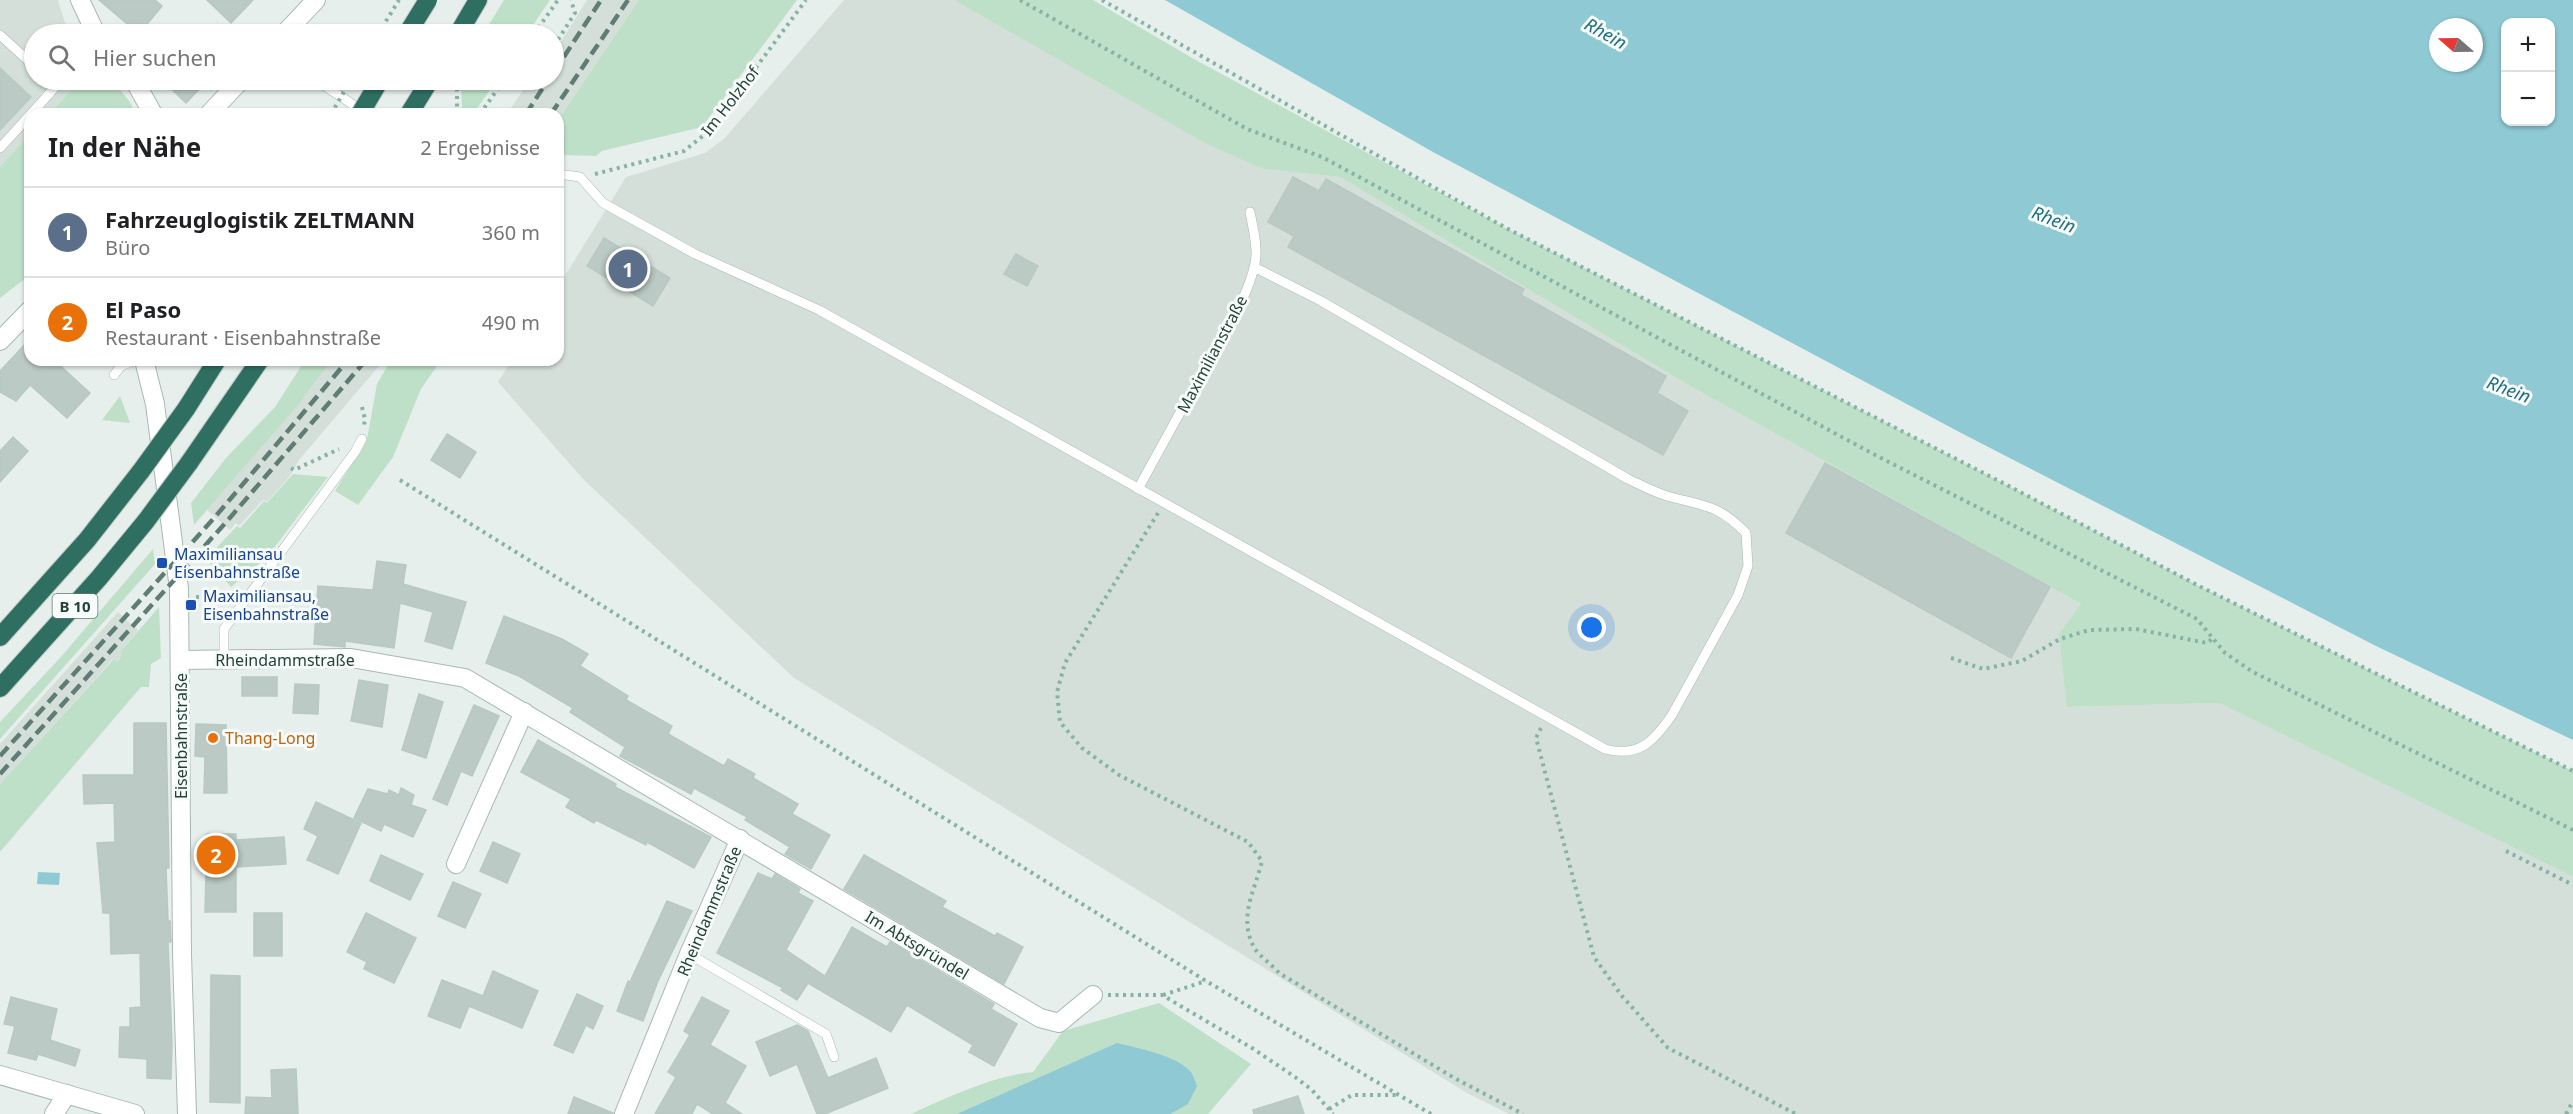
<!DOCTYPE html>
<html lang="de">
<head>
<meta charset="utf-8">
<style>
	:root { --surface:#fff; --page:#f2f2f2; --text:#202124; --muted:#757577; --line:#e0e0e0; --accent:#0f766e }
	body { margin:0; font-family:"Noto Sans",sans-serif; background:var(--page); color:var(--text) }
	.controls { position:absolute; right:18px; top:18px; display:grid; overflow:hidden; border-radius:12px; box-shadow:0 2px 4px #0004 }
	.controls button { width:54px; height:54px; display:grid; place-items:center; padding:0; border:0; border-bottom:2px solid var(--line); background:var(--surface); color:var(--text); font:30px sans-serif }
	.compass { position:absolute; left:2429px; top:18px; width:54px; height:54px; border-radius:50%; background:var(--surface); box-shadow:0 2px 4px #0004; rotate:290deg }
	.you { position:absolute; left:1592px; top:628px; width:21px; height:21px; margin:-15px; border:4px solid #fff; border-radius:50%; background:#1a73e8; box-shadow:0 0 0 9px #1a73e833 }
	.badge { display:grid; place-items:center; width:39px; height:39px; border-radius:50%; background:var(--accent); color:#fff; font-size:20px; font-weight:700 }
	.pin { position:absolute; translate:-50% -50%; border:3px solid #fff; box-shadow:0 2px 6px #0006 }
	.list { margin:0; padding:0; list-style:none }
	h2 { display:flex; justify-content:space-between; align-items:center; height:78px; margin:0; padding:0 24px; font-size:26px }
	h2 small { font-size:20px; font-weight:400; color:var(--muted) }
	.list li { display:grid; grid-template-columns:39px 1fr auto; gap:18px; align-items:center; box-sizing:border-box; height:90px; padding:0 24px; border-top:2px solid var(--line) }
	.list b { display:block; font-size:22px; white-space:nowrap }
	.list p { margin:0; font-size:20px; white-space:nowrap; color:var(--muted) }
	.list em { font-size:20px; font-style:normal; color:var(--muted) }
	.icon { flex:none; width:33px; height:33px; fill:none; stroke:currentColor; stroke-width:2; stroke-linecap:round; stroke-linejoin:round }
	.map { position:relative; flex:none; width:2573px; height:1114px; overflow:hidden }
	.search { position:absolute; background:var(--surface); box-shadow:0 2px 4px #0004; left:24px; top:24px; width:540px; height:66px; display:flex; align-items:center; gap:15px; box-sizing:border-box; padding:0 21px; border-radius:33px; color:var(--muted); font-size:22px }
	.panel { position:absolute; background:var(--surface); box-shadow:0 2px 4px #0004; left:24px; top:108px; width:540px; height:258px; border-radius:18px }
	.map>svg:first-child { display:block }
	.built { fill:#d4dfda }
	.green { fill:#bfe0c8 }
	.water { fill:#8ec9d4; fill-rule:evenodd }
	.building { fill:#bbcac4; stroke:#b8c9c2; stroke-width:1.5 }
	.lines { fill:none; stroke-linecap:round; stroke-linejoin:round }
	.lane-casing { stroke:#a8b8b2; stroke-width:10 }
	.street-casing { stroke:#a8b8b2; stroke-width:20 }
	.highway-casing { stroke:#c2cac8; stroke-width:20 }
	.path { stroke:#86b3a5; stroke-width:4; stroke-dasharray:3 4.5; stroke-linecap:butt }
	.lane { stroke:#fff; stroke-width:9 }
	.street { stroke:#fff; stroke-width:18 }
	.highway { stroke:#2f6f62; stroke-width:18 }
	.rail { stroke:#5f7d75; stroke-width:4.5; stroke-dasharray:12 6; stroke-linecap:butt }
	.highway-bridge-casing { stroke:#c2cac8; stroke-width:20; stroke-linecap:butt }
	.path-bridge { stroke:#86b3a5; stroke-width:4; stroke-dasharray:3 4.5; stroke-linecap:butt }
	.highway-bridge { stroke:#2f6f62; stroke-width:18 }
	.transit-dot { fill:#1a4fb4; stroke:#f7fbf9; stroke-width:2 }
	.food-dot { fill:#e8710a; stroke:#f7fbf9; stroke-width:2 }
	.labels { text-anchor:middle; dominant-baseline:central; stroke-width:6; stroke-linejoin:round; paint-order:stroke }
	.shield { fill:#f7fbf9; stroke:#637a73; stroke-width:1.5 }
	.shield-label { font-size:15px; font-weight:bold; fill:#24423a }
	.street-label { font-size:16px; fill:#24423a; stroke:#f7fbf9 }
	.transit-label { font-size:16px; fill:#164399; stroke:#f7fbf9; text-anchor:start }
	.food-label { font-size:16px; fill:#c56008; stroke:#f7fbf9; text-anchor:start }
	.water-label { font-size:18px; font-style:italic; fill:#1c6f80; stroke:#f7fbf9 }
</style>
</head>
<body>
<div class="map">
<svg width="2573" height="1114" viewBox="0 0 2573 1114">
	<rect width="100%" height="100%" fill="#e6efeb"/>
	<g class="built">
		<path d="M0,0H58L65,23L79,34H34V80H80L48,114H30V134L0,167Z"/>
		<path d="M587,0H639L558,120V114H507L530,80H554V50L557,48Z"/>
		<path d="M844,0H954L1263,169L1340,177L1690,386L2081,604L2067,707L2219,703L2573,877V1114H1509L1467,1093L794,678L583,479L498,382L512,360H558V287L626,177L705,153L724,139Z"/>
		<path d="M332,360H384L299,460L290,476L267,502L263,500L239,526L236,523L230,530L207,510L295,409Z"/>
		<path d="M118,612L138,630L120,652L123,654L116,662L113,659L0,784V744Z"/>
	</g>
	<g class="green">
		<path d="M504,0H550L527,34H483Z"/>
		<path d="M639,0H797L702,127L602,151L596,156L563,155L558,157V120Z"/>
		<path d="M954,0H1093L1194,59L1506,228L2003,483L2201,587L2573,771V877L2219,703L2067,707L2059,634L2081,604L1690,386L1340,177L1263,169L1205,143Z"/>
		<path d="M80,80H112L130,102L135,114H49Z"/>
		<path d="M461,80H497L473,114H469L462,108Z"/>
		<path d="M30,134V275L0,298V167Z"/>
		<path d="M305,360H332L295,409L194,525L191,503L226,458L275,407Z"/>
		<path d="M391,360H441L421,389L393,457L358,505L335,491L367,439L377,384Z"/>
		<path d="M120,396L130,423L102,420Z"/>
		<path d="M293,474L328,477L267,557L231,587L206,559L237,526L240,528L264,501L267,503Z"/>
		<path d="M153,549L155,564L0,739V722L60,658Z"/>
		<path d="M159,607L161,658L151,664L149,687H141L0,852V784L114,659L117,662L122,655L120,652Z"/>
		<path d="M1159,1003L1251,1064L1208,1114H911C946,1098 996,1075 1033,1072L1063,1031Z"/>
	</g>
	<g class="water">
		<path d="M1165,0H2573V740L2374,645L1965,435L1433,152ZM2506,22H2550V122H2506ZM2438,27H2474V63H2438Z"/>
		<path d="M38,872L60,873L59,885L37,884Z"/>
		<path d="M1117,1043C1138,1048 1173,1055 1188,1069C1193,1073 1195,1081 1197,1086L1188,1104L1170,1114H957Z"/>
	</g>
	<g class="building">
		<path d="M99,0H155L162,6L139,34Z"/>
		<path d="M207,0H253L231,23Z"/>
		<path d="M0,68L31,97L0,130Z"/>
		<path d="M162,80H208L186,103Z"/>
		<path d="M1293,177L1319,191L1326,179L1524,289L1521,295L1666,376L1657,393L1688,411L1663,455L1288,247L1294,236L1268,222Z"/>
		<path d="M604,238L670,278L653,306L587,266Z"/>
		<path d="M1016,254L1038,266L1027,286L1004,274Z"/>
		<path d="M30,339V360H54L90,393L67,418L30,385L16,401L0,392V371Z"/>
		<path d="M447,434L476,452L460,478L431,460Z"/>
		<path d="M13,437L28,451L0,482V451Z"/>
		<path d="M1825,463L2050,587L2011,658L1786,533Z"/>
		<path d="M377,561L406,565L403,584L466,602L452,649L425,641L433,612L400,603L394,648L345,641V647L314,644L318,586L373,590Z"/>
		<path d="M504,616L562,639L588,654L580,666L628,696L626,700L672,726L668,734L724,766L728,759L755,774L753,778L798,804L792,814L830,835L811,869L785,854L790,847L745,820L747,817L694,788L691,794L620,756L625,747L570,712L573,708L519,676L486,663Z"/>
		<rect x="242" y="677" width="35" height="19"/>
		<path d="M359,680L388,685L382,727L351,721Z"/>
		<path d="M295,684L319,685L318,714L293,713Z"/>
		<path d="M419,694L443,702L426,758L402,750Z"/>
		<path d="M474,705L499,716L472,776L461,771L447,805L433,799Z"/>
		<path d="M134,723H166L169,868H166L168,921H170L171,942H168L172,1044L171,1079L147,1078V1059L119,1057L120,1027H130V1008L141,1007L140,953L111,954L110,913H103L97,843L115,842L114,803L84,804L83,775H134Z"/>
		<path d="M196,724L226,725L227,793H204L205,757L195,756Z"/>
		<path d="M538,740L616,784L615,787L711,837L694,868L647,842L646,845L596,820L594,823L566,807L571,799L521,772Z"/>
		<path d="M401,788L414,795L411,805L426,810L413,837L384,824L381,831L354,818L368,789L388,794L389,790L399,795Z"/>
		<path d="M316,802L361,823L338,874L307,860L318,836L304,829Z"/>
		<path d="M207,834H236V840L284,837L286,864L236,867V912H205Z"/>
		<path d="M493,842L520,854L507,883L480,871Z"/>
		<path d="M381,855L423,874L410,900L370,881Z"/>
		<path d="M864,855L946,901L942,907L995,936L997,933L1023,947L1004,984L844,889Z"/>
		<path d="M758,873L772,879L775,874L800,889L798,893L813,901L786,950L825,976L852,927L887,947L890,942L994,1004L991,1009L1017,1024L994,1066L969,1052L973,1045L907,1005L891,1032L808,983L797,1000L781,990L783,988L717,953Z"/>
		<path d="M453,882L481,894L465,928L438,916Z"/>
		<path d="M667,901L692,911L658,981L643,1021L617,1011L628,981L630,982Z"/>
		<rect x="254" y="913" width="28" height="43"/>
		<path d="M366,913L416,938L394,983L364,969L367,962L347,952Z"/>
		<path d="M493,971L538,991L522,1028L469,1006L460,1028L428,1016L442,980L483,996Z"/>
		<path d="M211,975L240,976V1103L210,1102Z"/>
		<path d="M577,994L603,1006L593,1029L586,1025L573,1053L554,1045Z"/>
		<path d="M11,997L57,1009L50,1040L80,1050L75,1066L38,1054L36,1060L8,1053L15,1026L4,1024Z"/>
		<path d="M702,997L729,1011L710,1045L746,1066L725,1103L742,1114H713L697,1104L692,1114H655L676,1077L668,1072L690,1035L684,1031Z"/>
		<path d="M797,1025L808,1031L828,1078L876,1058L888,1088L825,1114H817L797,1064L770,1076L756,1042Z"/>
		<path d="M296,1069L298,1114H245L246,1097L272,1098L271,1070Z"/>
		<path d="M1298,1096L1304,1114H1254L1253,1110Z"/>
		<path d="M574,1097L613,1113V1114H568Z"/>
	</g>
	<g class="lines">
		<g class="lane-casing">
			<g id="lane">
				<path d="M0,35L34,66"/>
				<path d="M316,80L364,112"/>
				<path d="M31,114L56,86L49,80"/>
				<path d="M0,148L30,115"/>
				<path d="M558,174L580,177L603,203L695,254L819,310L1605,749C1639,758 1654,741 1672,715L1738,595L1748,566L1746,533C1718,504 1703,506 1667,496C1654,492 1641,485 1628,479L1321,301L1256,268"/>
				<path d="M114,375L121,366L135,360"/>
				<path d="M1138,489L1244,296C1260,259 1258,251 1250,212"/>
				<path d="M224,660V629L355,452L362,439"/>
				<path d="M689,954L826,1034L834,1057"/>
			</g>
		</g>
		<g class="street-casing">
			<g id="street">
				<path d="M80,0L96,34"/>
				<path d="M284,34L316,0"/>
				<path d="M134,80L153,114"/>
				<path d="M209,114L241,80"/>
				<path d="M0,341L30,310"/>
				<path d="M144,360L155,404L179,589L182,954L187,1114"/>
				<path d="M180,660L351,658L465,678L1040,1018L1059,1023L1093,995"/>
				<path d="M456,864L524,712"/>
				<path d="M0,1075L135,1114"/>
				<path d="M54,1114L67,1094"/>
				<path d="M624,1114L689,954L740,839"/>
			</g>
		</g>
		<g class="highway-casing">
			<g id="highway">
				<path d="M458,34L478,0"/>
				<path d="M409,114L430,80"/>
				<path d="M186,409L217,360"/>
				<path d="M189,463L260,360"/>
				<path d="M0,637L87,540L141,471"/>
				<path d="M0,688L99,578L146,521"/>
			</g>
		</g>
		<g class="path">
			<path d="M1020,0L1247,129L1322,157L1879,457L2197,619L2225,653L2253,672L2573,830"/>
			<path d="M1102,0L1506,228L2003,483L2201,587L2573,771"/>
			<path d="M534,34L558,0"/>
			<path d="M554,46L575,13L571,0"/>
			<path d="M457,114V80"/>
			<path d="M480,114L504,80"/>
			<path d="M595,174L684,151L709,131L806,0"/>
			<path d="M362,407L365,419L364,426"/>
			<path d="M291,468L294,470L339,449"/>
			<path d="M400,480L1206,981L1431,1114"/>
			<path d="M1158,513L1065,663L1057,692L1060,722L1082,748L1119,775L1248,842L1262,861C1255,891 1237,918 1255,949C1261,957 1272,965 1279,973L1456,1079L1523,1114"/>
			<path d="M196,597L234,596"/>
			<path d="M1951,658L1983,669L2022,661L2060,639L2089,630L2136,629L2207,643L2212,639"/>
			<path d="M1541,728L1536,738L1594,957L1622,996L1668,1048L1796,1114"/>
			<path d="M2506,851L2573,885"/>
			<path d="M1108,995H1162L1252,1048L1295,1077L1312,1090L1333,1114"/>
			<path d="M1163,995L1206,981"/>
			<path d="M1329,1109L1352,1095H1396"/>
			<path d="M2566,1114L2573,1101"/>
		</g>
		<use href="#lane" class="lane"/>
		<use href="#street" class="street"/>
		<use href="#highway" class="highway"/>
		<g class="rail">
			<path d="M554,72L601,0"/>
			<path d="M526,114L548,80"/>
			<path d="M551,114L628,0"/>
			<path d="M0,756L215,517L348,360"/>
			<path d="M0,774L228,520L366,360"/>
		</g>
		<g class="highway-bridge-casing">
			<g id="highway-bridge">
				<path d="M407,34L428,0"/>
				<path d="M360,114L380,80"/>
				<path d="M141,471L186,409"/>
				<path d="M146,521L189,463"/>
			</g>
		</g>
		<g class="path-bridge">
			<path d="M378,34L399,0"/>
			<path d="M331,114L351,80"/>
		</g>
		<use href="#highway-bridge" class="highway-bridge"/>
	</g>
	<g class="transit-dot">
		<rect x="156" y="557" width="12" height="12" rx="3"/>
		<rect x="185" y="599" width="12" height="12" rx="3"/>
	</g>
	<circle class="food-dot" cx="213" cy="738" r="6"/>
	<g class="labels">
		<rect class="shield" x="52.5" y="594" width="45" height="24" rx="4.5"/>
		<g class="shield-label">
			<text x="75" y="606">B 10</text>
		</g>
		<g class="street-label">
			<text transform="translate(730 101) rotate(-52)">Im Holzhof</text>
			<text transform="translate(1212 354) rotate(-62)">Maximilianstraße</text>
			<text x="285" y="660">Rheindammstraße</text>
			<text transform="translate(181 736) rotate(-90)">Eisenbahnstraße</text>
			<text transform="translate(709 911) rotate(-67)">Rheindammstraße</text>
			<text transform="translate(917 945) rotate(31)">Im Abtsgründel</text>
		</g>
		<g class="transit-label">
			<text x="174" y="554">Maximiliansau<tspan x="174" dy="18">Eisenbahnstraße</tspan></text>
			<text x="203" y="596">Maximiliansau,<tspan x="203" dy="18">Eisenbahnstraße</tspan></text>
		</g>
		<g class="food-label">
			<text x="225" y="738">Thang-Long</text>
		</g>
		<g class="water-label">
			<text transform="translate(1606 33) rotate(29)">Rhein</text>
			<text transform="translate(2054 219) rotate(21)">Rhein</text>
			<text transform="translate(2509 389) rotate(21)">Rhein</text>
		</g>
	</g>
</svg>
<div class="controls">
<button>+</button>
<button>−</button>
</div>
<svg class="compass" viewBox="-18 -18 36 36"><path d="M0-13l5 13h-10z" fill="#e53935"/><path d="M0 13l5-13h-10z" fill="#757577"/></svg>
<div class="you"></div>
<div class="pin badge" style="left:628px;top:269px;background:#5c6f8a">1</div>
<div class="pin badge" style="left:216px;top:855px;background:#e8710a">2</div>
<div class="search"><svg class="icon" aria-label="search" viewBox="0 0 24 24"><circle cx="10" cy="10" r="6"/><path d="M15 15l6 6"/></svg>Hier suchen</div>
<section class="panel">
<h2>In der Nähe<small>2 Ergebnisse</small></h2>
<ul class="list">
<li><span class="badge" style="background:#5c6f8a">1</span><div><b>Fahrzeuglogistik ZELTMANN</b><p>Büro</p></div><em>360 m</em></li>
<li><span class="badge" style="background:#e8710a">2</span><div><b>El Paso</b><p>Restaurant · Eisenbahnstraße</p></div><em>490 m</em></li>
</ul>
</section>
</div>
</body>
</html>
